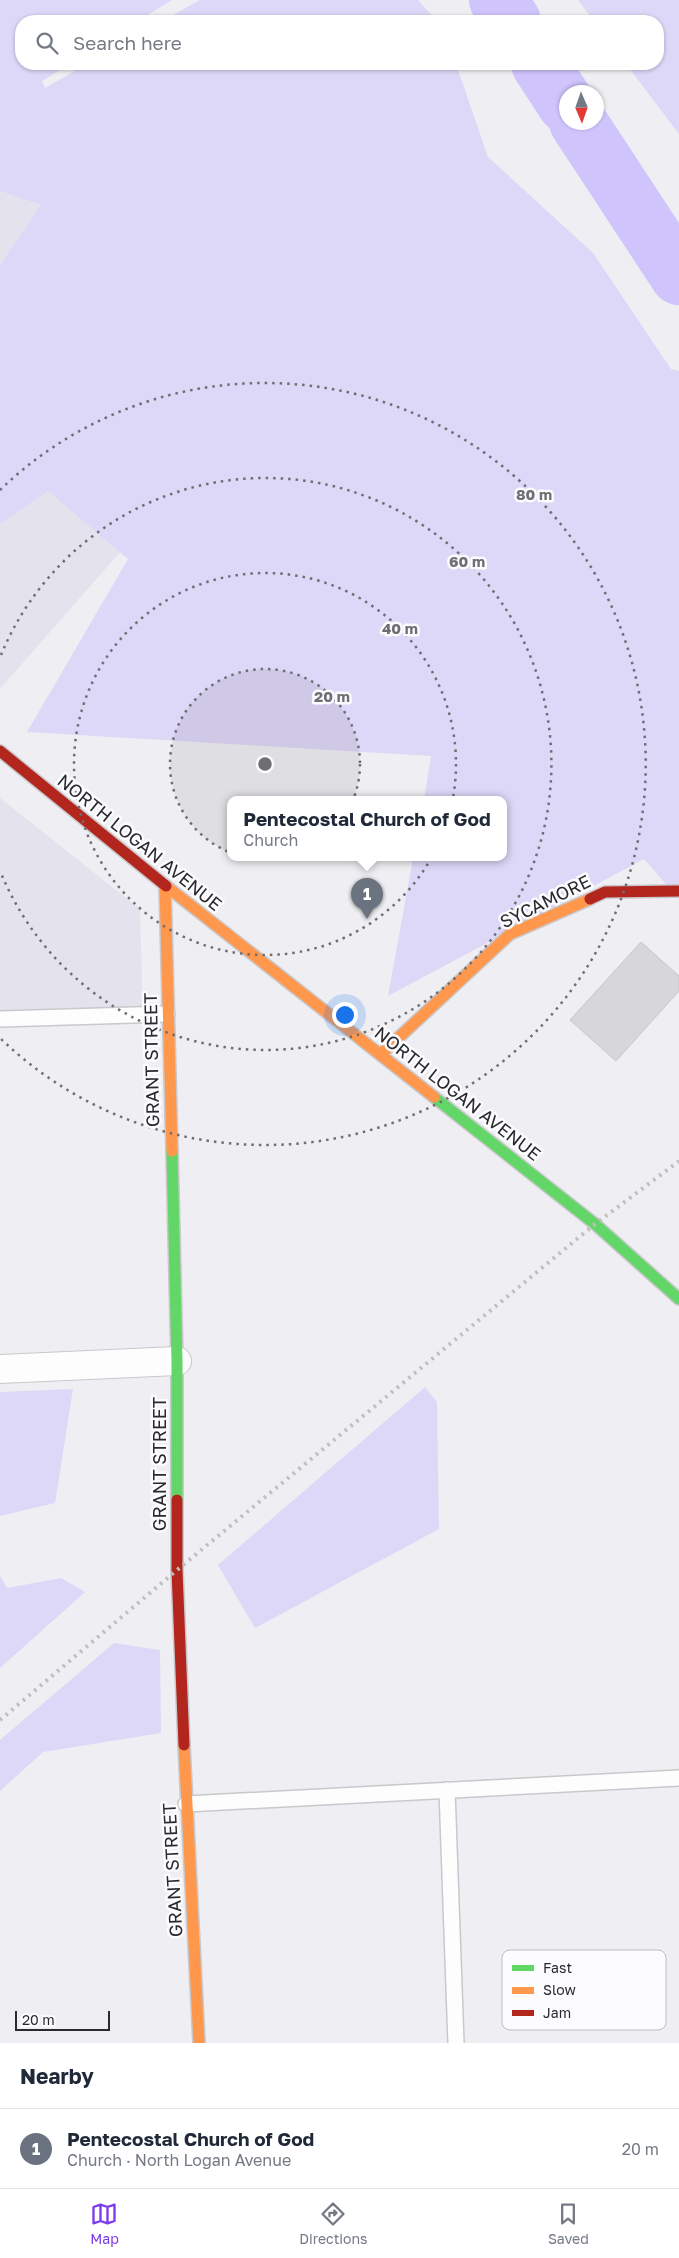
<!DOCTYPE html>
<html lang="en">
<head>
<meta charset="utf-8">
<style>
	:root { --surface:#fff; --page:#f2f2f3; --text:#1f2937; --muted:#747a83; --line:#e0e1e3; --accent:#7c3aed }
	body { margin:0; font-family:"Golos Text",sans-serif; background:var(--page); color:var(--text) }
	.compass { position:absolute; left:559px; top:85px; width:45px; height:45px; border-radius:50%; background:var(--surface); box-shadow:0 1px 4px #0004; rotate:178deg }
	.scale { position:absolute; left:15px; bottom:12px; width:95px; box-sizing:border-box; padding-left:5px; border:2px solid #2a292c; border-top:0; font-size:14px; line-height:18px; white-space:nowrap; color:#2a292c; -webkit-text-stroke:4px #fcfbfe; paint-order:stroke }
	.you { position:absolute; left:344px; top:1014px; width:18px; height:18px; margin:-12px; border:4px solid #fff; border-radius:50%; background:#1a73e8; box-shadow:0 0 0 8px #1a73e833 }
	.badge { display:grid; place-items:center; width:32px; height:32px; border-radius:50%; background:var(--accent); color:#fff; font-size:16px; font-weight:700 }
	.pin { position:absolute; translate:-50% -41px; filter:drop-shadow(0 1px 2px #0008) }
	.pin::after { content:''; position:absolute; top:26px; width:18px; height:15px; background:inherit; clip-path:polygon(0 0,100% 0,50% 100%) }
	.popup { position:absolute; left:227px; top:796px; width:280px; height:65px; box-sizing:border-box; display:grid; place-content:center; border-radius:10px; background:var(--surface); filter:drop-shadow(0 1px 4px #0005); font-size:16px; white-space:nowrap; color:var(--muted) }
	.popup b { font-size:19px; color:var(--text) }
	.popup::after { content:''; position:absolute; left:50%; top:100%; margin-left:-10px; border:10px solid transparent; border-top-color:var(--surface) }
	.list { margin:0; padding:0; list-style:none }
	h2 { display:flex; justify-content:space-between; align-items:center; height:65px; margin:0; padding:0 20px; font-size:21px }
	h2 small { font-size:16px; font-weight:400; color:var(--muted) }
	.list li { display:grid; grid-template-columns:32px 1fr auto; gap:15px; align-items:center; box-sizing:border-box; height:80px; padding:0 20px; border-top:1px solid var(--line) }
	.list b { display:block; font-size:19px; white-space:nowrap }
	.list p { margin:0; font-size:16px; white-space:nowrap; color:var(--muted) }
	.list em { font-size:16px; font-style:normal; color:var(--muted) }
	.icon { flex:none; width:28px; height:28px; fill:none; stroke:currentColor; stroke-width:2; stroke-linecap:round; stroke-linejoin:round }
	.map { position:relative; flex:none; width:679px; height:2043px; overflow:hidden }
	.search { position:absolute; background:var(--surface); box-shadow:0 1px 4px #0004; left:15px; right:15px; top:15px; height:55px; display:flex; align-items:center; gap:12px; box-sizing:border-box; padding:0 18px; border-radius:20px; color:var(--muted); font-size:19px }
	.sheet { height:145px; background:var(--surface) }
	nav { display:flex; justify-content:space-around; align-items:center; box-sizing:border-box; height:70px; border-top:1px solid var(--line); background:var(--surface); font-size:14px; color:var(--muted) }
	nav a { display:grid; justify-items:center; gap:2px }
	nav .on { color:var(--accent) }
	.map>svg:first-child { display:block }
	.built { fill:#e4e3ed }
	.green { fill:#ddd7f8 }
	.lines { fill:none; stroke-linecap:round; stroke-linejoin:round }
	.river { stroke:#cfc4fb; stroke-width:58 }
	.building { fill:#d7d7da; stroke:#c7c6ca }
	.lane-casing { stroke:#c9c8cc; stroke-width:18 }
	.street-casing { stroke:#c9c8cc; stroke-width:30 }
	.fast-casing { stroke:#c9c8cc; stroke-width:14 }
	.slow-casing { stroke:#c9c8cc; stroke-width:14 }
	.jam-casing { stroke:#c9c8cc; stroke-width:14 }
	.lane { stroke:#fdfdfd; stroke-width:15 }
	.street { stroke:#fdfdfd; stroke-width:28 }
	.fast { stroke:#63d668; stroke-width:11 }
	.slow { stroke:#ff974d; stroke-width:11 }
	.jam { stroke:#b3261e; stroke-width:11 }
	.rail { stroke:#bfbfc0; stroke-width:4; stroke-dasharray:2.5 5; stroke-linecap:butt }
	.ring { fill:none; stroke:#6f6e72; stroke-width:2.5; stroke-dasharray:2.5 5 }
	.labels { text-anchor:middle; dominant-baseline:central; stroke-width:5; stroke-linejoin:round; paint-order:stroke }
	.street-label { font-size:18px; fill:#2a292c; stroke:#fcfbfe }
	.key { fill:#fcfbfe; stroke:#bdbcbf; stroke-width:1 }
	.key-label { font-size:14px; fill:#2a292c }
	.centre { fill:#6f6e72; stroke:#fcfbfe; stroke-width:2.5 }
	.ring-label { font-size:15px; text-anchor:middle; font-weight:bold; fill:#6f6e72; stroke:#fcfbfe; stroke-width:5; stroke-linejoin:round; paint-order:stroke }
</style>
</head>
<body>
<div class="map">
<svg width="679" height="2043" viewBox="0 0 679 2043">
	<rect width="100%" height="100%" fill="#efeff3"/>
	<g class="built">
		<path d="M0,191L41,205L0,265Z"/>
		<path d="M25,459L128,543L0,689V484Z"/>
		<path d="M0,798L140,909L143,1015L0,1019Z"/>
	</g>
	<g class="green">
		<path d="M0,0H172L138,21H21V64H70L42,81L45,88L87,64H456L488,157L593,253L671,369L679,371V899L644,859L388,996L413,858H503V800H424L431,756L27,732L128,559L48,491L0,524V265L41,205L0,191Z"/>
		<path d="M200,0H418L437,21H162Z"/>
		<path d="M578,0H679V134L626,64H658V21H594Z"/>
		<path d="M425,1387L437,1402L439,1529L255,1628L218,1565Z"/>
		<path d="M73,1389L55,1503L0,1516V1392Z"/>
		<path d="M0,1576L7,1588L61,1578L85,1592L0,1668Z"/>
		<path d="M114,1643L160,1650L161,1733L43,1752L0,1791V1740Z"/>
	</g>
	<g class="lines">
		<g class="river">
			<path d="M498,0L512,21"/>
			<path d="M540,64L566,104"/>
			<path d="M578,122L679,276"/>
		</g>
	</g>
	<path class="building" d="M641,942L679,976V991L616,1061L570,1020Z"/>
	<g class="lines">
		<g class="lane-casing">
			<g id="lane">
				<path d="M0,1019L167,1014"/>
				<path d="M447,1790L456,2043"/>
				<path d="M186,1804L679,1778"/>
			</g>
		</g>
		<g class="street-casing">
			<path id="street" d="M0,1369L177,1361"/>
		</g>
		<g class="fast-casing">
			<g id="fast">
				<path d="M434,1097L595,1224L679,1299"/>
				<path d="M172,1151L177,1361V1500"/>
			</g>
		</g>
		<g class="slow-casing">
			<g id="slow">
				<path d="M165,885L172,1151"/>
				<path d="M166,886L434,1097"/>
				<path d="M381,1054L510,934L590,899"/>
				<path d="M184,1745L199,2043"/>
			</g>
		</g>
		<g class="jam-casing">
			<g id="jam">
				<path d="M0,751L166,886"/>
				<path d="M590,899L605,892L679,891"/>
				<path d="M177,1500V1570L184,1745"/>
			</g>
		</g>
		<use href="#lane" class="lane"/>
		<use href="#street" class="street"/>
		<use href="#fast" class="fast"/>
		<use href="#slow" class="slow"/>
		<use href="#jam" class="jam"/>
		<path class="rail" d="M0,1720L177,1570L595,1224L679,1161"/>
	</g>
	<circle cx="265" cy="764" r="95" fill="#6f6e72" fill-opacity=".12"/>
	<g class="ring">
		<circle cx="265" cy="764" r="95"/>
		<circle cx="265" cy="764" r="191"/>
		<path d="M1 655A286 286 0 1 1 1 873"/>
		<path d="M0 490A381 381 0 1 1 0 1038"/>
	</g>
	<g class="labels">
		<g class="street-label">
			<text transform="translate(140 842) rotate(39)">NORTH LOGAN AVENUE</text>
			<text transform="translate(545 901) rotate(-26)">SYCAMORE</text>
			<text transform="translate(151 1060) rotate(-91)">GRANT STREET</text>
			<text transform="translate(458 1093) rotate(38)">NORTH LOGAN AVENUE</text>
			<text transform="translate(159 1464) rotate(-90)">GRANT STREET</text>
			<text transform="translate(172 1870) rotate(-93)">GRANT STREET</text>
		</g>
	</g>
	<rect x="502" y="1950" width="164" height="80" rx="8" class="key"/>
	<rect x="512" y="1965" width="22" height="6" fill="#63d668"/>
	<rect x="512" y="1987" width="22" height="7" fill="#ff974d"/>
	<rect x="512" y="2010" width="22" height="6" fill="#b3261e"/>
	<g class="key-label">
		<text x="543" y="1973">Fast</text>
		<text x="543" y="1995">Slow</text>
		<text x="543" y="2018">Jam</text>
	</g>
	<circle cx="265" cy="764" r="8" class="centre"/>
	<g class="ring-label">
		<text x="534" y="500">80 m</text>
		<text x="467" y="567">60 m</text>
		<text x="400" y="634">40 m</text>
		<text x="332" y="702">20 m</text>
	</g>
</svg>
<svg class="compass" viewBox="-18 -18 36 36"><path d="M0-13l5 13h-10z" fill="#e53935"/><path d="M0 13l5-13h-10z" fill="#747a83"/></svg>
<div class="scale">20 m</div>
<div class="you"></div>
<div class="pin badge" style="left:367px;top:919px;background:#6b7280">1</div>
<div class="popup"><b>Pentecostal Church of God</b>Church</div>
<div class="search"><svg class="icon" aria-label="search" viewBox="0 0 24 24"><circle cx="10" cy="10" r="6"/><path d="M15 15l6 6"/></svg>Search here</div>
</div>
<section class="sheet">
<h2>Nearby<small></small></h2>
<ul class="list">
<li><span class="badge" style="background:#6b7280">1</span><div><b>Pentecostal Church of God</b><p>Church · North Logan Avenue</p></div><em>20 m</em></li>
</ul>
</section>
<nav>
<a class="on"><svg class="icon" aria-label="map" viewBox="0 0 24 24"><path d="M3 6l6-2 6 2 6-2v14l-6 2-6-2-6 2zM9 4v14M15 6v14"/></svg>Map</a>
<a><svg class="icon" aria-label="directions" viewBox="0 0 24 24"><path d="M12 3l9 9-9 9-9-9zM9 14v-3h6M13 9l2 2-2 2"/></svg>Directions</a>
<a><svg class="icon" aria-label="saved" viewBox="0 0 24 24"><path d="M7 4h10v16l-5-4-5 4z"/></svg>Saved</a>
</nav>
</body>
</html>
